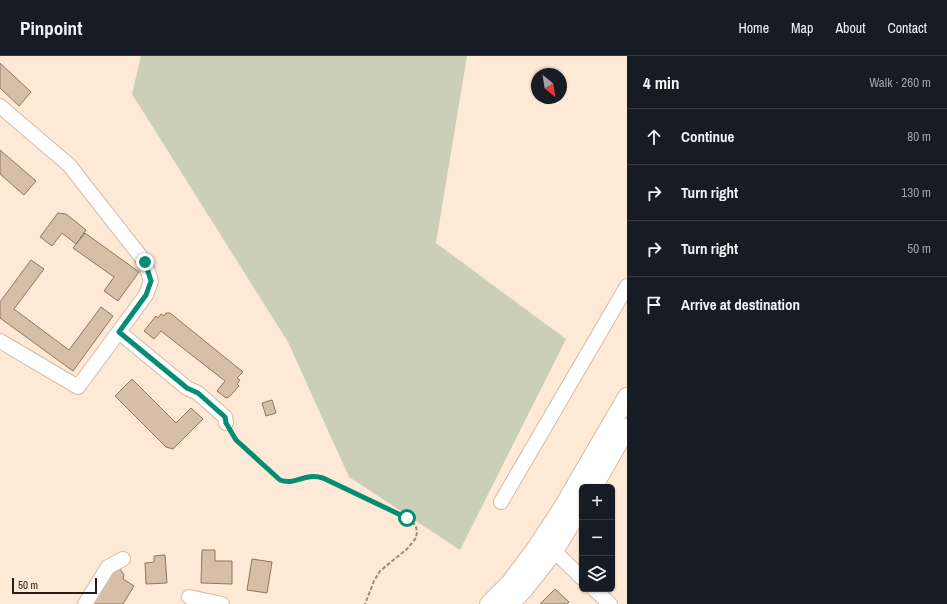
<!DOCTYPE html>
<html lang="en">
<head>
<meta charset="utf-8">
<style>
	:root { --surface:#171b24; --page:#242831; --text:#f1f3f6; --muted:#9ea1a6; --line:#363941 }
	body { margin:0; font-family:"Archivo Narrow",sans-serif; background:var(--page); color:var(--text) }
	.controls { position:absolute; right:12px; bottom:12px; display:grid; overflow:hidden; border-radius:6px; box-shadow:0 1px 3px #0004 }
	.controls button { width:36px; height:36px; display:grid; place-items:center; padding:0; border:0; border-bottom:1px solid var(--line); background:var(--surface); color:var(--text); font:20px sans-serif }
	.compass { position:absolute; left:531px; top:12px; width:36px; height:36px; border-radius:50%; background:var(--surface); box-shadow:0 1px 3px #0004; rotate:150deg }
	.scale { position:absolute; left:12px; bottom:10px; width:85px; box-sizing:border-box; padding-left:4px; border:2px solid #261d14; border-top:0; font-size:11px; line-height:14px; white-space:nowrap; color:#261d14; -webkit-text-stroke:3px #fee9d6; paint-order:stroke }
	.stop { position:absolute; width:12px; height:12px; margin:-9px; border:3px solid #068c73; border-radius:50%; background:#fff }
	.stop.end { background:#068c73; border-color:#fff; box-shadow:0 1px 4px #0008 }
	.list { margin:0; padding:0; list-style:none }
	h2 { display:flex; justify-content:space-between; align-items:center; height:52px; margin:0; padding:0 16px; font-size:17px }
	h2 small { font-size:13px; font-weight:400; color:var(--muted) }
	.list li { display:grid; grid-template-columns:26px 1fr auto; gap:12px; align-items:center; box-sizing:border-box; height:56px; padding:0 16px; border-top:1px solid var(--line) }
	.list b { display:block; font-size:15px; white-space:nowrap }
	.list em { font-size:13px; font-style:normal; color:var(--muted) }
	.icon { flex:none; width:22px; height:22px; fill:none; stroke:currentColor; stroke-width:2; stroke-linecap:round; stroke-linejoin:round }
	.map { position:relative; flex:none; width:627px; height:548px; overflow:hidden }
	header { display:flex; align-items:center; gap:24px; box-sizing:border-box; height:56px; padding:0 20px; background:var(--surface); border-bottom:1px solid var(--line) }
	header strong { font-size:19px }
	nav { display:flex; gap:22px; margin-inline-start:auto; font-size:14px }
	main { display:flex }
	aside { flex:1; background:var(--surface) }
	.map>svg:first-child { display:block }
	.green { fill:#cbcfb7 }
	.building { fill:#d7bea6; stroke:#8e7661 }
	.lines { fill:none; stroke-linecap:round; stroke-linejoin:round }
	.minor-casing { stroke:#d5bba4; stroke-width:16 }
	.major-casing { stroke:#d5bba4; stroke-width:20 }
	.path { stroke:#9d8d7f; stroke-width:2; stroke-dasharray:4 2; stroke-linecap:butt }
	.minor { stroke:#fff; stroke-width:14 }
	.major { stroke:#fff; stroke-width:18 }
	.route { stroke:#068c73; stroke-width:5 }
</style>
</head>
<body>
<header>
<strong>Pinpoint</strong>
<nav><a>Home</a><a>Map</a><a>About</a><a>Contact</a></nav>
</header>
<main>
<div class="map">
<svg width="627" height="548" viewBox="0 0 627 548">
	<rect width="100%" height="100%" fill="#fee9d6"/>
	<path class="green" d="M141,0H467L436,187L566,283L460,494L349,421L288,286L132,38Z"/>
	<g class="building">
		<path d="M0,7L31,36L19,50L0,32Z"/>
		<path d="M0,94L36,125L24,139L0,118Z"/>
		<path d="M58,157L66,158L86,174L76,188L62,177L52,190L40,181Z"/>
		<path d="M85,177L139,216L118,245L104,235L114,221L73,192Z"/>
		<path d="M31,204L44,213L14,253L69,294L101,251L113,260L73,315L0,262V246Z"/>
		<path d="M166,257H170L243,316L237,322L240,324L237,328L239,330L229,341L226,342L217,335L225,325L161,275L154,283L144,275L156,260L158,262L161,258L164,260Z"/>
		<path d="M132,323L176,367L191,352L203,363L173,393L166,391L115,340Z"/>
		<path d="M272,344L276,357L266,360L262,347Z"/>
		<path d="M202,494H215V505H232V528L201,527Z"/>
		<path d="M165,499L167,527L146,528L145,507L154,506V500Z"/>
		<path d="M252,503L272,506L267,537L247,534Z"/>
		<path d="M120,513L124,519L123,523L134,530L123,548H93L112,517Z"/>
		<path d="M555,533L569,546L567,548H540Z"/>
	</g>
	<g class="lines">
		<g class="minor-casing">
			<g id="minor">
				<path d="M0,50L69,109L145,206L151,225L146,239L78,331L0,285"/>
				<path d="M119,276L187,332L198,337L225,361L226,367"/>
				<path d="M501,446L627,230"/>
				<path d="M554,495L582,522"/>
				<path d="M594,533L610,548"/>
				<path d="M189,541L222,548"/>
				<path d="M85,548L108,511L123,503"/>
			</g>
		</g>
		<g class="major-casing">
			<g id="major">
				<path d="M593,431L627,372"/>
				<path d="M489,548L511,526L537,491L563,451L627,341"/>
				<path d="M510,548L524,533L554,495L582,449"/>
			</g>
		</g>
		<path class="path" d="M232,378C238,388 276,425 287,426C300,427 305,417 323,422L407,462L413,466L416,471L417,476L416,482L407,493L380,515L374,525L365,548"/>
		<use href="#minor" class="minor"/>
		<use href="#major" class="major"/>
	</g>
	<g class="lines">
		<path class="route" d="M145,206L151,225L146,239L119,276L187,332L198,337L225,361L226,367L236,384L280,424C296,430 304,416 323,422L407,462"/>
	</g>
</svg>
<div class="controls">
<button>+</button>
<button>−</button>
<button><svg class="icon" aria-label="layers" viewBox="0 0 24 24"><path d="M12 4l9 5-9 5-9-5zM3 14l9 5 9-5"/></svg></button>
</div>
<svg class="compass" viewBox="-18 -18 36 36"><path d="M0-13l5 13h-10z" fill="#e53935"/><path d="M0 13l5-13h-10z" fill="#9ea1a6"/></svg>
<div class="scale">50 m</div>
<div class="stop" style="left:407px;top:462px"></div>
<div class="stop end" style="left:145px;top:206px"></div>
</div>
<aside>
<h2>4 min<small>Walk · 260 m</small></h2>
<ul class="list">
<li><svg class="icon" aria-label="ahead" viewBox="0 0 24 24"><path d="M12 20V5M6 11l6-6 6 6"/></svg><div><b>Continue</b></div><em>80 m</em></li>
<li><svg class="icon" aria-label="right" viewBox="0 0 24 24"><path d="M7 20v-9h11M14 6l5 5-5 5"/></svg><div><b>Turn right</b></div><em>130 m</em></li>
<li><svg class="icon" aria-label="right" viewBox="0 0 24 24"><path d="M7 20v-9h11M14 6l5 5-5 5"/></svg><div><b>Turn right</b></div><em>50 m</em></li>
<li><svg class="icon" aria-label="arrive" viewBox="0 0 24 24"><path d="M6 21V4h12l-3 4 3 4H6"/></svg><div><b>Arrive at destination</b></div></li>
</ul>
</aside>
</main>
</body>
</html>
